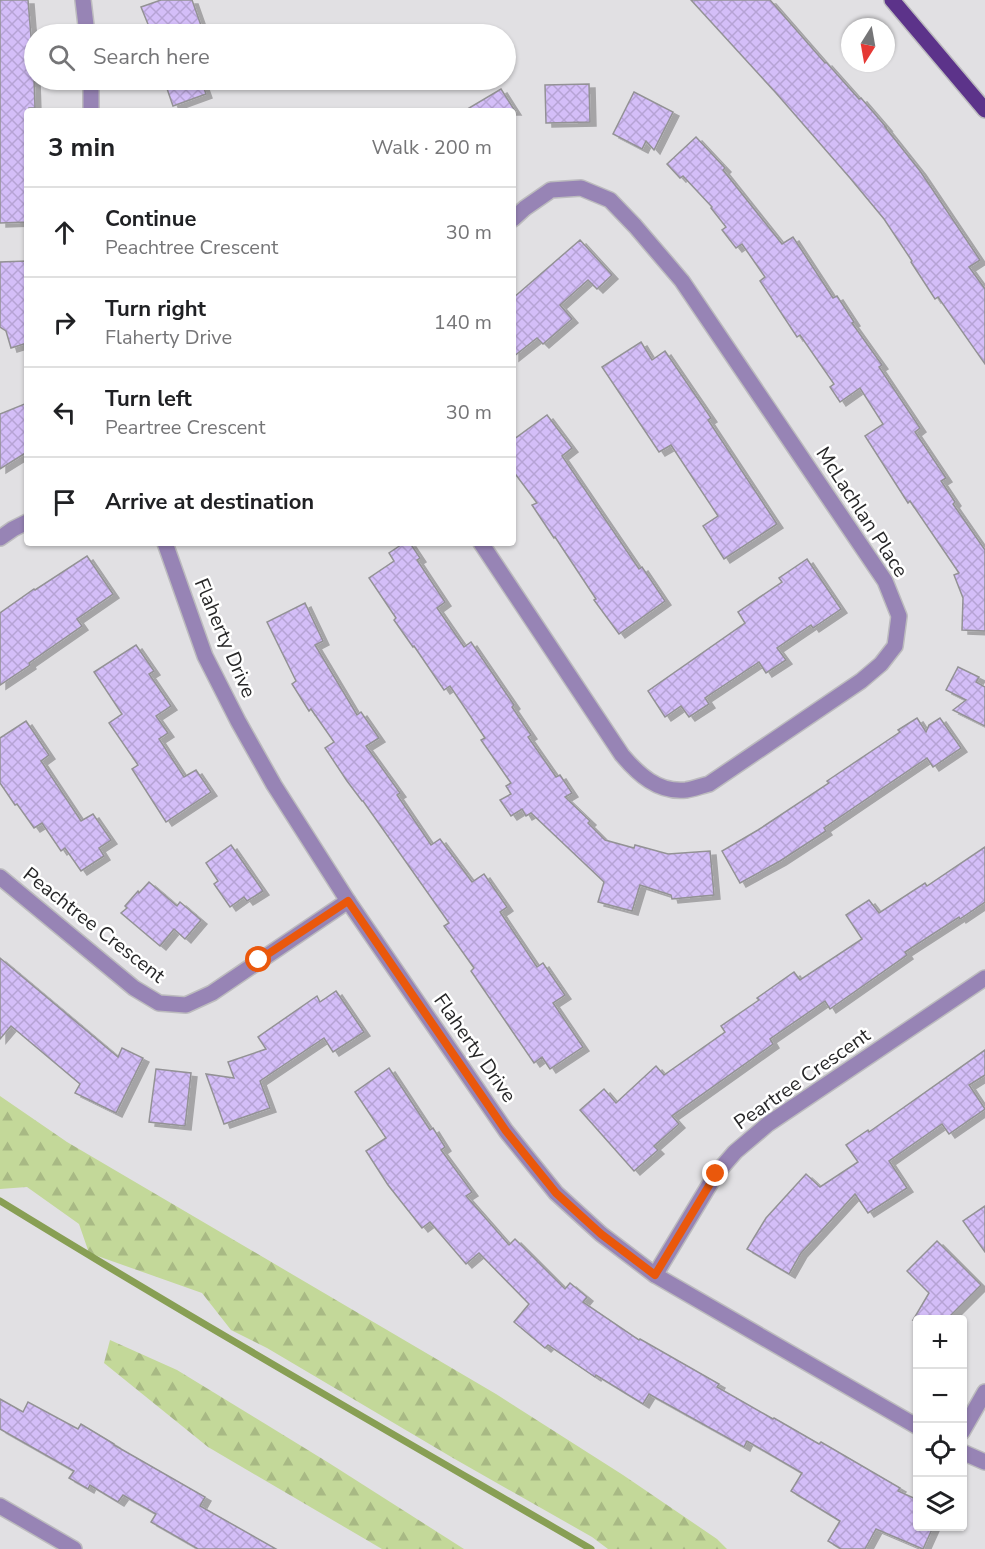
<!DOCTYPE html>
<html lang="en">
<head>
<meta charset="utf-8">
<style>
	:root { --surface:#fff; --page:#f6f6f6; --text:#202124; --muted:#757577; --line:#e0e0e0 }
	body { margin:0; font-family:"Nunito Sans",sans-serif; background:var(--page); color:var(--text) }
	.controls { position:absolute; right:18px; bottom:18px; display:grid; overflow:hidden; border-radius:6px; box-shadow:0 2px 4px #0004 }
	.controls button { width:54px; height:54px; display:grid; place-items:center; padding:0; border:0; border-bottom:2px solid var(--line); background:var(--surface); color:var(--text); font:30px sans-serif }
	.compass { position:absolute; left:841px; top:18px; width:54px; height:54px; border-radius:50%; background:var(--surface); box-shadow:0 2px 4px #0004; rotate:191deg }
	.stop { position:absolute; width:18px; height:18px; margin:-14px; border:4px solid #ea580c; border-radius:50%; background:#fff }
	.stop.end { background:#ea580c; border-color:#fff; box-shadow:0 2px 6px #0008 }
	.list { margin:0; padding:0; list-style:none }
	h2 { display:flex; justify-content:space-between; align-items:center; height:78px; margin:0; padding:0 24px; font-size:26px }
	h2 small { font-size:20px; font-weight:400; color:var(--muted) }
	.list li { display:grid; grid-template-columns:39px 1fr auto; gap:18px; align-items:center; box-sizing:border-box; height:90px; padding:0 24px; border-top:2px solid var(--line) }
	.list b { display:block; font-size:22px; white-space:nowrap }
	.list p { margin:0; font-size:20px; white-space:nowrap; color:var(--muted) }
	.list em { font-size:20px; font-style:normal; color:var(--muted) }
	.icon { flex:none; width:33px; height:33px; fill:none; stroke:currentColor; stroke-width:2; stroke-linecap:round; stroke-linejoin:round }
	.map { position:relative; flex:none; width:985px; height:1549px; overflow:hidden }
	.search { position:absolute; background:var(--surface); box-shadow:0 2px 4px #0004; left:24px; top:24px; width:492px; height:66px; display:flex; align-items:center; gap:15px; box-sizing:border-box; padding:0 21px; border-radius:33px; color:var(--muted); font-size:22px }
	.panel { position:absolute; background:var(--surface); box-shadow:0 2px 4px #0004; left:24px; top:108px; width:492px; height:438px; border-radius:6px }
	.map>svg:first-child { display:block }
	.forest { fill:url(#forest-firs) }
	.lines { fill:none; stroke-linecap:round; stroke-linejoin:round }
	.stream { stroke:#889f54; stroke-width:7 }
	.building { fill:url(#building-cross-hatch); stroke:#939295; stroke-width:1.5; filter:url(#shadow) }
	.minor-casing { stroke:#bcbbbe; stroke-width:18 }
	.major-casing { stroke:#bcbbbe; stroke-width:18 }
	.minor { stroke:#9784b5; stroke-width:15 }
	.major { stroke:#5c338a; stroke-width:15 }
	.route { stroke:#ea580c; stroke-width:8 }
	.labels { text-anchor:middle; dominant-baseline:central; stroke-width:5; stroke-linejoin:round; paint-order:stroke }
	.street-label { font-size:20px; fill:#272728; stroke:#fff }
</style>
</head>
<body>
<div class="map">
<svg width="985" height="1549" viewBox="0 0 985 1549">
	<defs>
		<pattern id="forest-firs" width="22" height="20" patternUnits="userSpaceOnUse" patternTransform="scale(1.5)"><rect width="22" height="20" fill="#c3d899"/><path d="M5 1l3.5 6h-7zM16 11l3.5 6h-7z" fill="#a8b984"/></pattern>
		<pattern id="building-cross-hatch" width="8" height="8" patternUnits="userSpaceOnUse" patternTransform="scale(1.5)"><rect width="8" height="8" fill="#d4bef8"/><path d="M0 0l8 8M0 8l8-8" fill="none" stroke="#b6a3d5"/></pattern>
		<filter id="shadow"><feDropShadow dx="6" dy="4" stdDeviation="0" flood-color="#0004"/></filter>
	</defs>
	<rect width="100%" height="100%" fill="#e1e0e3"/>
	<g class="forest">
		<path d="M0,1096L67,1142L496,1394L623,1475L717,1539L727,1549H608L592,1537L453,1458L267,1348L231,1330L202,1293L89,1253L79,1224L27,1187L0,1189Z"/>
		<path d="M110,1340L177,1370L329,1463L464,1549H382L208,1447L104,1363Z"/>
	</g>
	<g class="lines">
		<path class="stream" d="M0,1201C195,1321 393,1434 591,1549"/>
	</g>
	<g class="building">
		<path d="M0,0H28L32,49H33L35,108H29V111H27V222L0,223Z"/>
		<path d="M161,0H192L204,34H152L141,7Z"/>
		<path d="M691,0H770L825,63L826,62L859,99L861,98L886,127H885L920,171L980,260L969,267L985,289V364L938,297L935,299L911,262L912,261L884,219L850,178L776,93Z"/>
		<path d="M164,80H201L206,94L173,106Z"/>
		<path d="M589,84L590,122L546,123L545,85Z"/>
		<path d="M501,89L515,111H464Z"/>
		<path d="M634,92L673,112L654,150L646,141L642,149L613,134Z"/>
		<path d="M696,137L725,168L723,170L782,244L793,237L833,298L837,296L854,322L852,323L882,365L879,367L920,428L915,432L946,478L941,481L955,502L953,504L985,550V631L962,630L963,598L954,575L959,573L910,501L908,503L865,436L883,424L860,388L840,402L830,387L834,384L800,335L797,337L760,281L765,277L742,244L736,248L722,230L726,227L711,208L712,207L683,176L680,178L667,164Z"/>
		<path d="M580,240L612,275L597,289L588,280L560,305L572,319L543,344L537,338L513,357V298Z"/>
		<path d="M27,261V343L11,348L6,331L0,327V262Z"/>
		<path d="M641,342L652,360L665,351L711,418L708,420L777,524L724,559L703,526L718,516L671,445L659,452L602,367Z"/>
		<path d="M27,403V452L0,469V414Z"/>
		<path d="M547,415L572,448L562,456L639,569L642,567L665,601L619,634L594,600L596,599L555,537L554,538L532,505L537,503L513,471V440Z"/>
		<path d="M404,543H410L420,558L417,560L445,602L437,608L464,647L471,642L514,705L512,707L531,735L528,737L556,777L560,775L572,793L565,797L590,821L588,823L605,840L634,848L635,845L668,854L710,851L714,895L672,899L671,895L640,885L632,911L598,902L604,882L531,813L526,816L522,809L511,816L500,800L511,794L506,786L511,783L481,740L485,738L450,686L444,690L414,646L413,647L394,620L396,618L369,578L394,561L389,553Z"/>
		<path d="M87,556L113,594L77,619L82,626L29,663L30,665L0,685V613L34,589L35,590Z"/>
		<path d="M807,559L841,609L813,628L811,625L777,648L786,660L766,673L759,662L705,698L709,704L689,717L681,706L665,717L648,691L745,623L738,612L782,582L779,578Z"/>
		<path d="M305,603L323,641L315,645L357,715L361,712L379,738L366,746L400,793L397,795L431,845L440,839L472,882L484,874L507,907L500,912L537,967L543,963L565,995L553,1003L583,1047L550,1069L542,1057L534,1063L471,971L474,968L444,926L449,923L363,801H362L347,781L325,748L334,742L311,709L309,711L292,684L296,681L267,622Z"/>
		<path d="M136,645L154,671L149,674L171,706L156,716L168,733L159,739L184,777L196,770L211,792L166,822L132,769L138,765L109,723L122,714L94,672Z"/>
		<path d="M958,667L979,677L976,682L985,687V726L953,710L966,700L946,690Z"/>
		<path d="M917,718L926,732L929,725L940,718L961,748L933,767L927,758L824,828L826,831L780,861L740,883L722,851L758,830L829,783L827,781L900,732L898,730Z"/>
		<path d="M26,721L49,755L41,761L81,821L93,814L111,840L99,848L104,856L81,871L65,848L61,851L42,823L34,828L17,804L15,805L0,783V738Z"/>
		<path d="M231,845L263,891L247,901L244,897L230,907L214,884L218,881L206,863Z"/>
		<path d="M985,847V902L960,919L959,917L905,952L907,955L830,1009L825,1001L770,1039L773,1044L672,1116L679,1124L654,1146L658,1150L634,1171L580,1110L604,1089L616,1103L656,1066L664,1075L725,1032L721,1026L759,1000L757,998L794,972L800,980L862,939L846,915L869,900L879,913L925,883L927,886Z"/>
		<path d="M149,882L177,906L180,902L201,920L185,939L174,929L160,946L121,913L127,908L125,906L138,891L139,893Z"/>
		<path d="M0,958L118,1057L122,1048L143,1058L116,1113L75,1093L80,1084L11,1026L0,1039Z"/>
		<path d="M336,991L364,1032L333,1052L324,1038L260,1081L270,1108L224,1124L206,1074L234,1078L228,1062L266,1049L258,1037L317,996L320,1002Z"/>
		<path d="M985,1050V1075L969,1085L985,1109L949,1134L942,1124L889,1161L907,1188L868,1213L855,1194L801,1253L789,1274L747,1249L766,1218L806,1174L820,1187L858,1162L846,1145L868,1130L869,1132Z"/>
		<path d="M389,1068L430,1130L433,1128L445,1147L441,1150L472,1192L466,1196L509,1245L515,1239L565,1289L570,1283L587,1297L583,1302L639,1340L640,1339L719,1384L717,1387L773,1419L774,1418L819,1444L821,1442L900,1488L898,1491L918,1500V1527H933L923,1549L876,1529L865,1549H841L828,1541L840,1521L791,1491L802,1473L747,1441L744,1447L649,1394L643,1404L596,1375L595,1377L548,1345L545,1348L514,1322L529,1304L479,1253L466,1264L430,1222L422,1228L388,1185L366,1151L386,1138L355,1092Z"/>
		<path d="M156,1069L191,1073L185,1126L149,1122Z"/>
		<path d="M985,1206V1252L963,1221Z"/>
		<path d="M937,1241L981,1285L946,1320H913L929,1293L907,1271Z"/>
		<path d="M0,1399L23,1412L28,1402L78,1429L81,1424L114,1444V1445L205,1497L200,1506L276,1549H198L151,1522L156,1514L123,1495L118,1502L90,1485L88,1489L69,1478L74,1471L0,1429Z"/>
	</g>
	<g class="lines">
		<g class="minor-casing">
			<g id="minor">
				<path d="M83,0L87,34"/>
				<path d="M91,80V111"/>
				<path d="M0,538L13,529L27,522"/>
				<path d="M165,543L205,656L238,721L274,785L348,901L506,1131L556,1193L601,1234L655,1275L918,1427"/>
				<path d="M481,543L622,755C638,774 658,793 686,790C693,789 701,786 709,784L861,681L881,664L895,646L899,616L885,581L682,281L635,226L610,200L581,188L551,190L525,208L513,219"/>
				<path d="M0,877L134,988L159,1003L186,1005L212,993L348,901"/>
				<path d="M655,1275L716,1174L735,1152L768,1124L985,978"/>
				<path d="M962,1432L985,1392"/>
				<path d="M962,1452L985,1462"/>
				<path d="M0,1506L74,1549"/>
			</g>
		</g>
		<g class="major-casing">
			<path id="major" d="M892,0L985,110"/>
		</g>
		<use href="#minor" class="minor"/>
		<use href="#major" class="major"/>
	</g>
	<g class="lines">
		<path class="route" d="M259,960L348,901L506,1131L556,1193L601,1234L655,1275L716,1174"/>
	</g>
	<g class="labels">
		<g class="street-label">
			<text transform="translate(862 512) rotate(57)">McLachlan Place</text>
			<text transform="translate(225 638) rotate(67)">Flaherty Drive</text>
			<text transform="translate(94 925) rotate(38)">Peachtree Crescent</text>
			<text transform="translate(475 1048) rotate(55)">Flaherty Drive</text>
			<text transform="translate(802 1079) rotate(-35)">Peartree Crescent</text>
		</g>
	</g>
</svg>
<div class="controls">
<button>+</button>
<button>−</button>
<button><svg class="icon" aria-label="locate" viewBox="0 0 24 24"><circle cx="12" cy="12" r="6"/><path d="M12 2v4M12 18v4M2 12h4M18 12h4"/></svg></button>
<button><svg class="icon" aria-label="layers" viewBox="0 0 24 24"><path d="M12 4l9 5-9 5-9-5zM3 14l9 5 9-5"/></svg></button>
</div>
<svg class="compass" viewBox="-18 -18 36 36"><path d="M0-13l5 13h-10z" fill="#e53935"/><path d="M0 13l5-13h-10z" fill="#757577"/></svg>
<div class="stop" style="left:259px;top:960px"></div>
<div class="stop end" style="left:716px;top:1174px"></div>
<div class="search"><svg class="icon" aria-label="search" viewBox="0 0 24 24"><circle cx="10" cy="10" r="6"/><path d="M15 15l6 6"/></svg>Search here</div>
<section class="panel">
<h2>3 min<small>Walk · 200 m</small></h2>
<ul class="list">
<li><svg class="icon" aria-label="ahead" viewBox="0 0 24 24"><path d="M12 20V5M6 11l6-6 6 6"/></svg><div><b>Continue</b><p>Peachtree Crescent</p></div><em>30 m</em></li>
<li><svg class="icon" aria-label="right" viewBox="0 0 24 24"><path d="M7 20v-9h11M14 6l5 5-5 5"/></svg><div><b>Turn right</b><p>Flaherty Drive</p></div><em>140 m</em></li>
<li><svg class="icon" aria-label="left" viewBox="0 0 24 24"><path d="M17 20v-9H6M10 6l-5 5 5 5"/></svg><div><b>Turn left</b><p>Peartree Crescent</p></div><em>30 m</em></li>
<li><svg class="icon" aria-label="arrive" viewBox="0 0 24 24"><path d="M6 21V4h12l-3 4 3 4H6"/></svg><div><b>Arrive at destination</b></div></li>
</ul>
</section>
</div>
</body>
</html>
